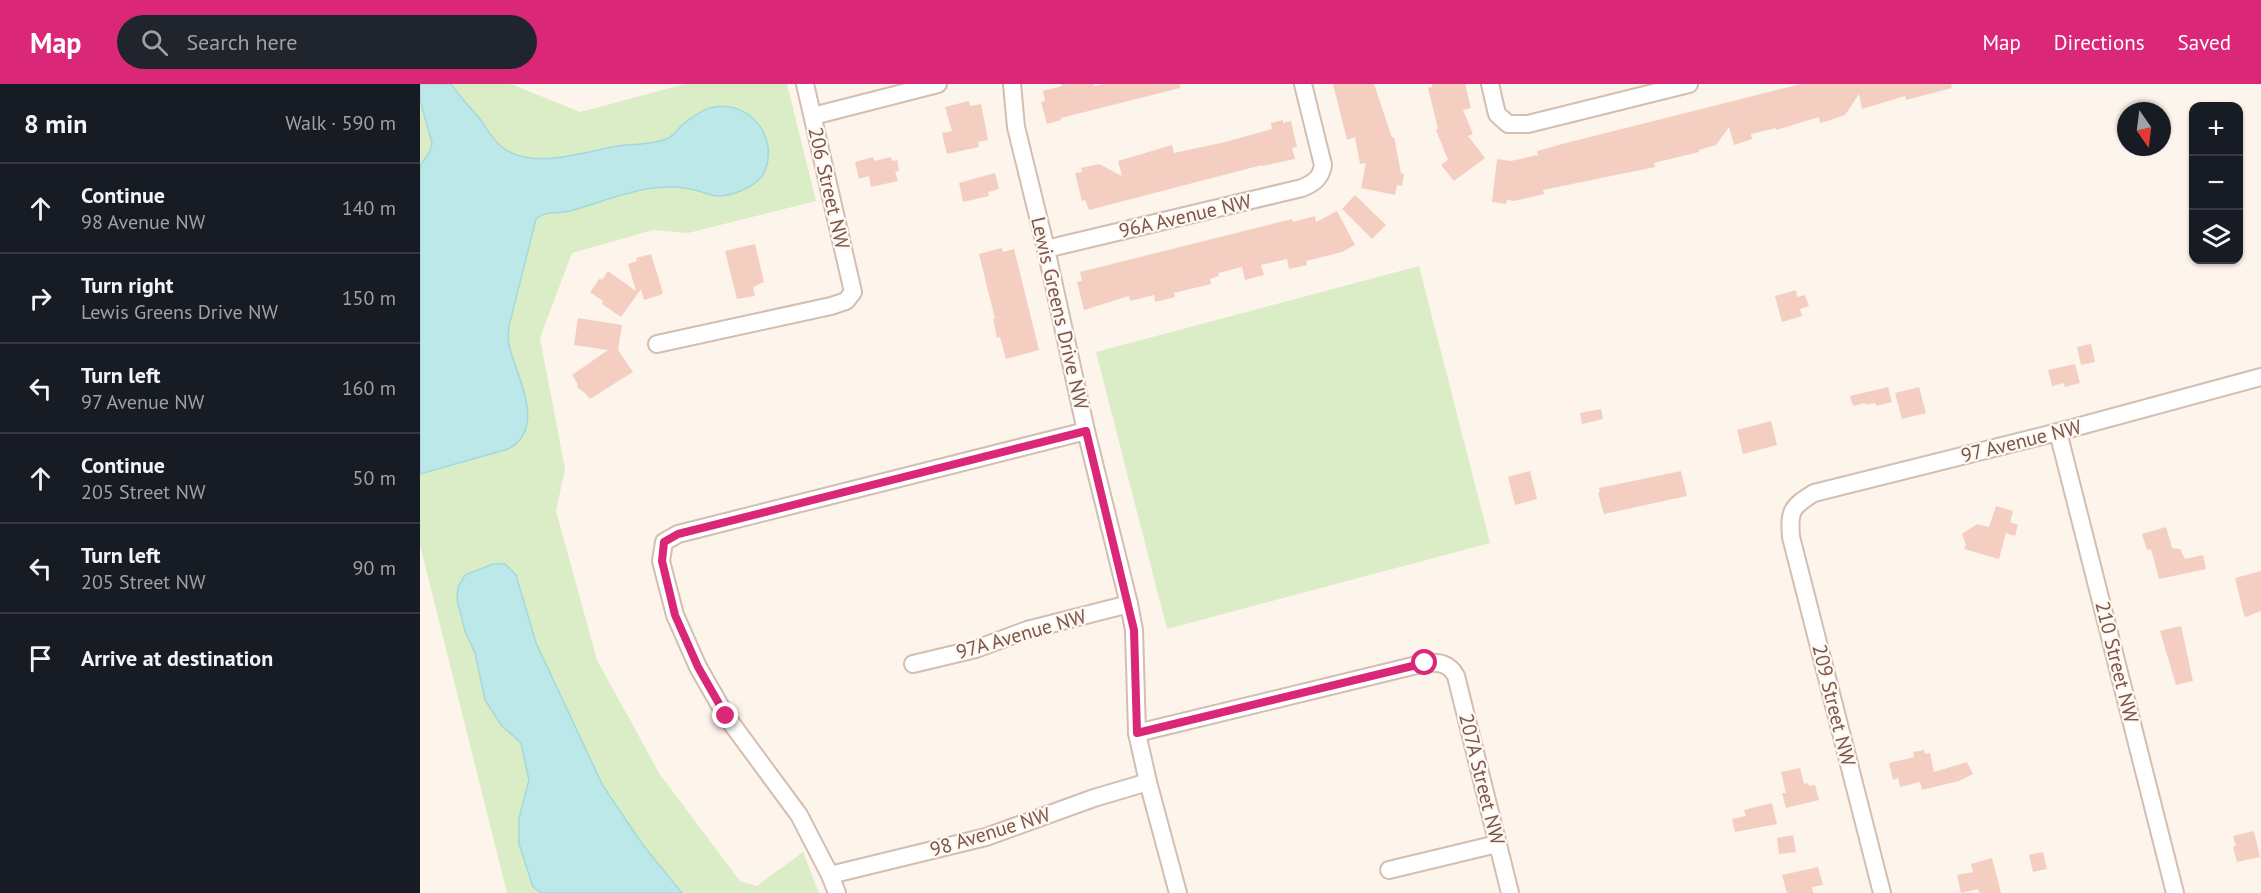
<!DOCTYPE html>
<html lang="en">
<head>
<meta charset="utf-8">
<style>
	:root { --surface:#171b24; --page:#20242c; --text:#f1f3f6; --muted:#9ea1a6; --line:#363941; --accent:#db2777 }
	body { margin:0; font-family:"PT Sans",sans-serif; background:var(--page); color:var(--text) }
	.controls { position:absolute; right:18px; top:18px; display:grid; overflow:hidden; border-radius:12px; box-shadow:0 2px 4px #0004 }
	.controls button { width:54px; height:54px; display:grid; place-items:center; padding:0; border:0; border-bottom:2px solid var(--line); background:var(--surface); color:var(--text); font:30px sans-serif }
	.compass { position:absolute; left:1697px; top:18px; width:54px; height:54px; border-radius:50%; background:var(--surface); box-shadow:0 2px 4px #0004; rotate:166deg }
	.stop { position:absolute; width:18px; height:18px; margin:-14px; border:4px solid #db2777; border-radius:50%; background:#fff }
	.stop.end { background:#db2777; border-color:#fff; box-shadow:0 2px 6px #0008 }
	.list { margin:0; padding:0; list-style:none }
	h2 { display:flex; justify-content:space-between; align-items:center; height:78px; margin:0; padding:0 24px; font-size:26px }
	h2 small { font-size:20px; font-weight:400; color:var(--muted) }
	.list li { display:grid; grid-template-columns:39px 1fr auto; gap:18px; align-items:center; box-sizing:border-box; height:90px; padding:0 24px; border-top:2px solid var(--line) }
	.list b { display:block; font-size:22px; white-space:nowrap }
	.list p { margin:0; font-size:20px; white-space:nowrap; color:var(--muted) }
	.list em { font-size:20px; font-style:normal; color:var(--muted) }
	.icon { flex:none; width:33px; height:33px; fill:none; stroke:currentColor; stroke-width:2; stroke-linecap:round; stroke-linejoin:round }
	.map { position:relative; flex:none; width:1841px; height:809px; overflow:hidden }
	header { display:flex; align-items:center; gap:36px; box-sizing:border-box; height:84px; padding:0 30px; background:var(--accent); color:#fff }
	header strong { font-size:28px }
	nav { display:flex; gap:33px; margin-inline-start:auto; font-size:21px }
	.search { width:420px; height:54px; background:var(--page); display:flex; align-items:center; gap:15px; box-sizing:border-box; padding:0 21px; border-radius:33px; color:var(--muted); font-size:22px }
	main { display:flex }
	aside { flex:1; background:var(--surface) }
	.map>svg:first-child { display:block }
	.green { fill:#dbedc7 }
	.water { fill:#bde8e9; stroke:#a3d9db; stroke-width:1.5 }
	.building { fill:#f4cfc1 }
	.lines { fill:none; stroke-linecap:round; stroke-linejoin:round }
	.minor-casing { stroke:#d4bdb1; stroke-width:20 }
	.minor { stroke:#fff; stroke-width:16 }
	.route { stroke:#db2777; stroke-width:8 }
	.labels { text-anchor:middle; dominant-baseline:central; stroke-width:4.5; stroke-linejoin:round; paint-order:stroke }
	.street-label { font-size:20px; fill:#7b574b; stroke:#fff8f2 }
</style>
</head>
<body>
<header>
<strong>Map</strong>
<div class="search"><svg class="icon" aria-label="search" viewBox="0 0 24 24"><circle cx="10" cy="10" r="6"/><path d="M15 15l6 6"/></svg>Search here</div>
<nav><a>Map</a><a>Directions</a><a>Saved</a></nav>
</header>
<main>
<aside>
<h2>8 min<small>Walk · 590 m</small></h2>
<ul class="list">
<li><svg class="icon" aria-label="ahead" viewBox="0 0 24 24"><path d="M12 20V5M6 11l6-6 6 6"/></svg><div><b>Continue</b><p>98 Avenue NW</p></div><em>140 m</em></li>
<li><svg class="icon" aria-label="right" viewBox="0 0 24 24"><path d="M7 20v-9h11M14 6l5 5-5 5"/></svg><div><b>Turn right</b><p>Lewis Greens Drive NW</p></div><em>150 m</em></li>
<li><svg class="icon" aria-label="left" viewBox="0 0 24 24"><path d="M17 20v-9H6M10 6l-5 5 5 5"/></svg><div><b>Turn left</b><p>97 Avenue NW</p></div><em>160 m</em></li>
<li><svg class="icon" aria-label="ahead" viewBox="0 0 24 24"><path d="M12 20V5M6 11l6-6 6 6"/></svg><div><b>Continue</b><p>205 Street NW</p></div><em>50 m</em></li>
<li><svg class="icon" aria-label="left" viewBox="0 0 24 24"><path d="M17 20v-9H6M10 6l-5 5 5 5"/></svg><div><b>Turn left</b><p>205 Street NW</p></div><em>90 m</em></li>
<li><svg class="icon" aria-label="arrive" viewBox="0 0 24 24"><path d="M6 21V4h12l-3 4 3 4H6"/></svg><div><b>Arrive at destination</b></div></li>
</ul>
</aside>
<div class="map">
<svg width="1841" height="809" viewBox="0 0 1841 809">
	<rect width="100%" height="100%" fill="#fdf4eb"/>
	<g class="green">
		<path d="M0,0H91L160,28L265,0H367L396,117L268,149L233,146L152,169L120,254L145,385L136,427L177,576L239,689L320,797L337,802L383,768L399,809H87L0,461Z"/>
		<path d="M999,182L1070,459L747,545L676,268Z"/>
	</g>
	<g class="water">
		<path d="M0,0H31C39,12 50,23 60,35C67,45 72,55 82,63C111,86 161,69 192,63C208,60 237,61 250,53C255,50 259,44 263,40C271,34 284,24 294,23C332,17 358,54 345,87C340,101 313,112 299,112C294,112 287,110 282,108C236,93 194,115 150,127C137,130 126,126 116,135L89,242C89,248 87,255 89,261C96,292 128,344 88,365L0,390V82L10,67L12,59L0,16Z"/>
		<path d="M73,480H85L96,491L116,559L183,702L223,761L262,809H122L113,803L99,760V734L109,696L101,659L81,641L65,616L55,569L45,547L37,516L38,503L45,491Z"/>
	</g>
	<g class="building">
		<path d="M641,0H674V2L684,0H760V4L641,34V36L627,40L621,18L625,17L623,7L642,2Z"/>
		<path d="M913,0H954L972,54L974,53L981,89L984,90L982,102L977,101L975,111L941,104L946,79L940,80L935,53L927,56Z"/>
		<path d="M1012,0H1045L1051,24L1043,26L1053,50L1048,52L1065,74L1034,97L1021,81L1028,76L1016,46L1018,45L1008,4L1012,3Z"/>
		<path d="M1381,0H1531L1532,4L1486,16L1485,12L1442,25L1439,10L1425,31L1411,36L1400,39L1399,33L1356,46V44L1331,50L1332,55L1314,61L1309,43L1296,61L1279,66V68L1234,79L1235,83L1123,106L1124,110L1094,117L1087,116L1086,120L1072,118L1077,75L1091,77L1118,71L1117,67L1146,59Z"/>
		<path d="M549,17L550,22L561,20L568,56L558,58L559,63L527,70L522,49L532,47L525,23Z"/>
		<path d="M863,36V39L871,37L877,63L872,64L875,75L842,82V81L669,126L665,116L662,117L655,89L662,88L661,84L679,80L702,92L698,77L752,61L754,69L805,58L852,45L851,39Z"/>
		<path d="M453,73L454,77L471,73L472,77L477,76L479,87L475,88L478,97L451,103L449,92L439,95L435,78Z"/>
		<path d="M575,89L579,105L568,108L569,112L543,118L539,99Z"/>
		<path d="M935,111L966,141L952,155L922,125Z"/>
		<path d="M917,127L935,161L922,168L886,177L887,181L869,185L867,175L841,181L844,191L825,196L822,183L798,189L799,192L790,195L791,200L754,209L755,213L735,218L734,211L710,217L709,212L664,226L657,198L662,197L660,188L872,135L873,138L895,132L896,138Z"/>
		<path d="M335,160L344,198L333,203L335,212L317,215L305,167Z"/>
		<path d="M582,164L583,168L594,165L619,266L586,275L580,253L577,254L573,235H575L559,170Z"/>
		<path d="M231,170L243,209L240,211L224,216L221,205L201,233L182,220L183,217L170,208L180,194L182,196L188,187L216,207L208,180L217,177L216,174Z"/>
		<path d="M1376,206L1377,213L1385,211L1389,222L1380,225L1382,232L1362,238L1355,212Z"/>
		<path d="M158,234L202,241L198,266L213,288L170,315L165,309L158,304L157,299L152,291L188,266L154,261Z"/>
		<path d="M1671,260L1675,278L1661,281L1657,263Z"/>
		<path d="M1655,280L1660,299L1645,303L1644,299L1632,302L1628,286Z"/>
		<path d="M1468,303L1472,318L1456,322L1455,319L1446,321L1445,319L1433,322L1430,312Z"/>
		<path d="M1499,303L1506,329L1482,335L1475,309Z"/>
		<path d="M1181,325L1183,335L1162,340L1160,329Z"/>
		<path d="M1351,337L1357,361L1323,370L1317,346Z"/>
		<path d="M1110,387L1117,415L1095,421L1088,393Z"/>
		<path d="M1261,387L1267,412L1184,430L1178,409L1180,408L1179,404Z"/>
		<path d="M1576,422L1593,427L1590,438L1598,441L1595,452L1586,449L1579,475L1544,465L1546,461L1542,450L1557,440L1569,443Z"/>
		<path d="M1746,443L1752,464L1760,465L1765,475L1783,471L1786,485L1739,495L1731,465L1727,466L1722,450Z"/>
		<path d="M1841,487V527L1826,533L1824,531L1815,494Z"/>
		<path d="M1761,542L1773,597L1756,601L1740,547Z"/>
		<path d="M1504,666L1505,670L1510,669L1514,688L1547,678L1553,690L1539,697L1502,706L1500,698L1480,703L1478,694L1473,696L1469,679L1494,673L1493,668Z"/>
		<path d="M1380,684L1384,700L1388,699L1389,702L1395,701L1399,716L1366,724L1362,709H1366L1361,688Z"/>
		<path d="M1352,719L1357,740L1315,748L1312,735L1326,732L1324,726Z"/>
		<path d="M1834,747L1840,773L1817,778L1813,763L1816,762L1813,752Z"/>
		<path d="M1373,751L1376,768L1359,770L1357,754Z"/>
		<path d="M1623,768L1627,785L1613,788L1609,771Z"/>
		<path d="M1572,774L1581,809H1559L1558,805L1541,809L1537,791L1553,788L1551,780Z"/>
		<path d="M1398,783L1403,801L1392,803L1393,809H1367L1362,791Z"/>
	</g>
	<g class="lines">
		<g class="minor-casing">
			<g id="minor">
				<path d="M592,0L596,43L626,165L666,347L709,520L714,546L717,649L728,698L758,809"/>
				<path d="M1070,0L1077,30L1088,40H1108L1269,0"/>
				<path d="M393,32L518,0"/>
				<path d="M626,165L882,104C894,99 901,94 903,81L883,0"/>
				<path d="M237,260L411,222L426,217L433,208L385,0"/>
				<path d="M1638,348L1755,809"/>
				<path d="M493,580L556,565L607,546L709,520"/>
				<path d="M717,649L1005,579C1019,578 1029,579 1036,592L1090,809"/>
				<path d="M969,786L1077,760"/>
				<path d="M410,791L566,753L674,714L728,698"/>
				<path d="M417,809L410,791L379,731L306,632L278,583L255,531L241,477L244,458L258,450L666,347"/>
				<path d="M1462,809L1371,453C1369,427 1371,423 1394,409L1638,348L1841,293"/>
			</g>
		</g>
		<use href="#minor" class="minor"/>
	</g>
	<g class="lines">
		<path class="route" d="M306,632L278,583L255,531L242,477L244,458L258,450L666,347L714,546L717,649L1005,579"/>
	</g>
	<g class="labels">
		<g class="street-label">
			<text transform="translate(409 104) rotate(77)">206 Street NW</text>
			<text transform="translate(765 132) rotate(-13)">96A Avenue NW</text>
			<text transform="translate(640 229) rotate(77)">Lewis Greens Drive NW</text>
			<text transform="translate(1601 357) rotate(-14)">97 Avenue NW</text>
			<text transform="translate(601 550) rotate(-16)">97A Avenue NW</text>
			<text transform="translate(1697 578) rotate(76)">210 Street NW</text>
			<text transform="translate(1414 621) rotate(76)">209 Street NW</text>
			<text transform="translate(1062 695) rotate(76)">207A Street NW</text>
			<text transform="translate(570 748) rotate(-17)">98 Avenue NW</text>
		</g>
	</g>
</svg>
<div class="controls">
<button>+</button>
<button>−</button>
<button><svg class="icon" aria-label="layers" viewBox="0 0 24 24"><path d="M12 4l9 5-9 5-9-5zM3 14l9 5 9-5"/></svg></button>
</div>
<svg class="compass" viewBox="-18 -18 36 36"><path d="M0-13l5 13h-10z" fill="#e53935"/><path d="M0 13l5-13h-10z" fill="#9ea1a6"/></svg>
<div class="stop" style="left:1005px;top:579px"></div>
<div class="stop end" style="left:306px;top:632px"></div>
</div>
</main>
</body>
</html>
